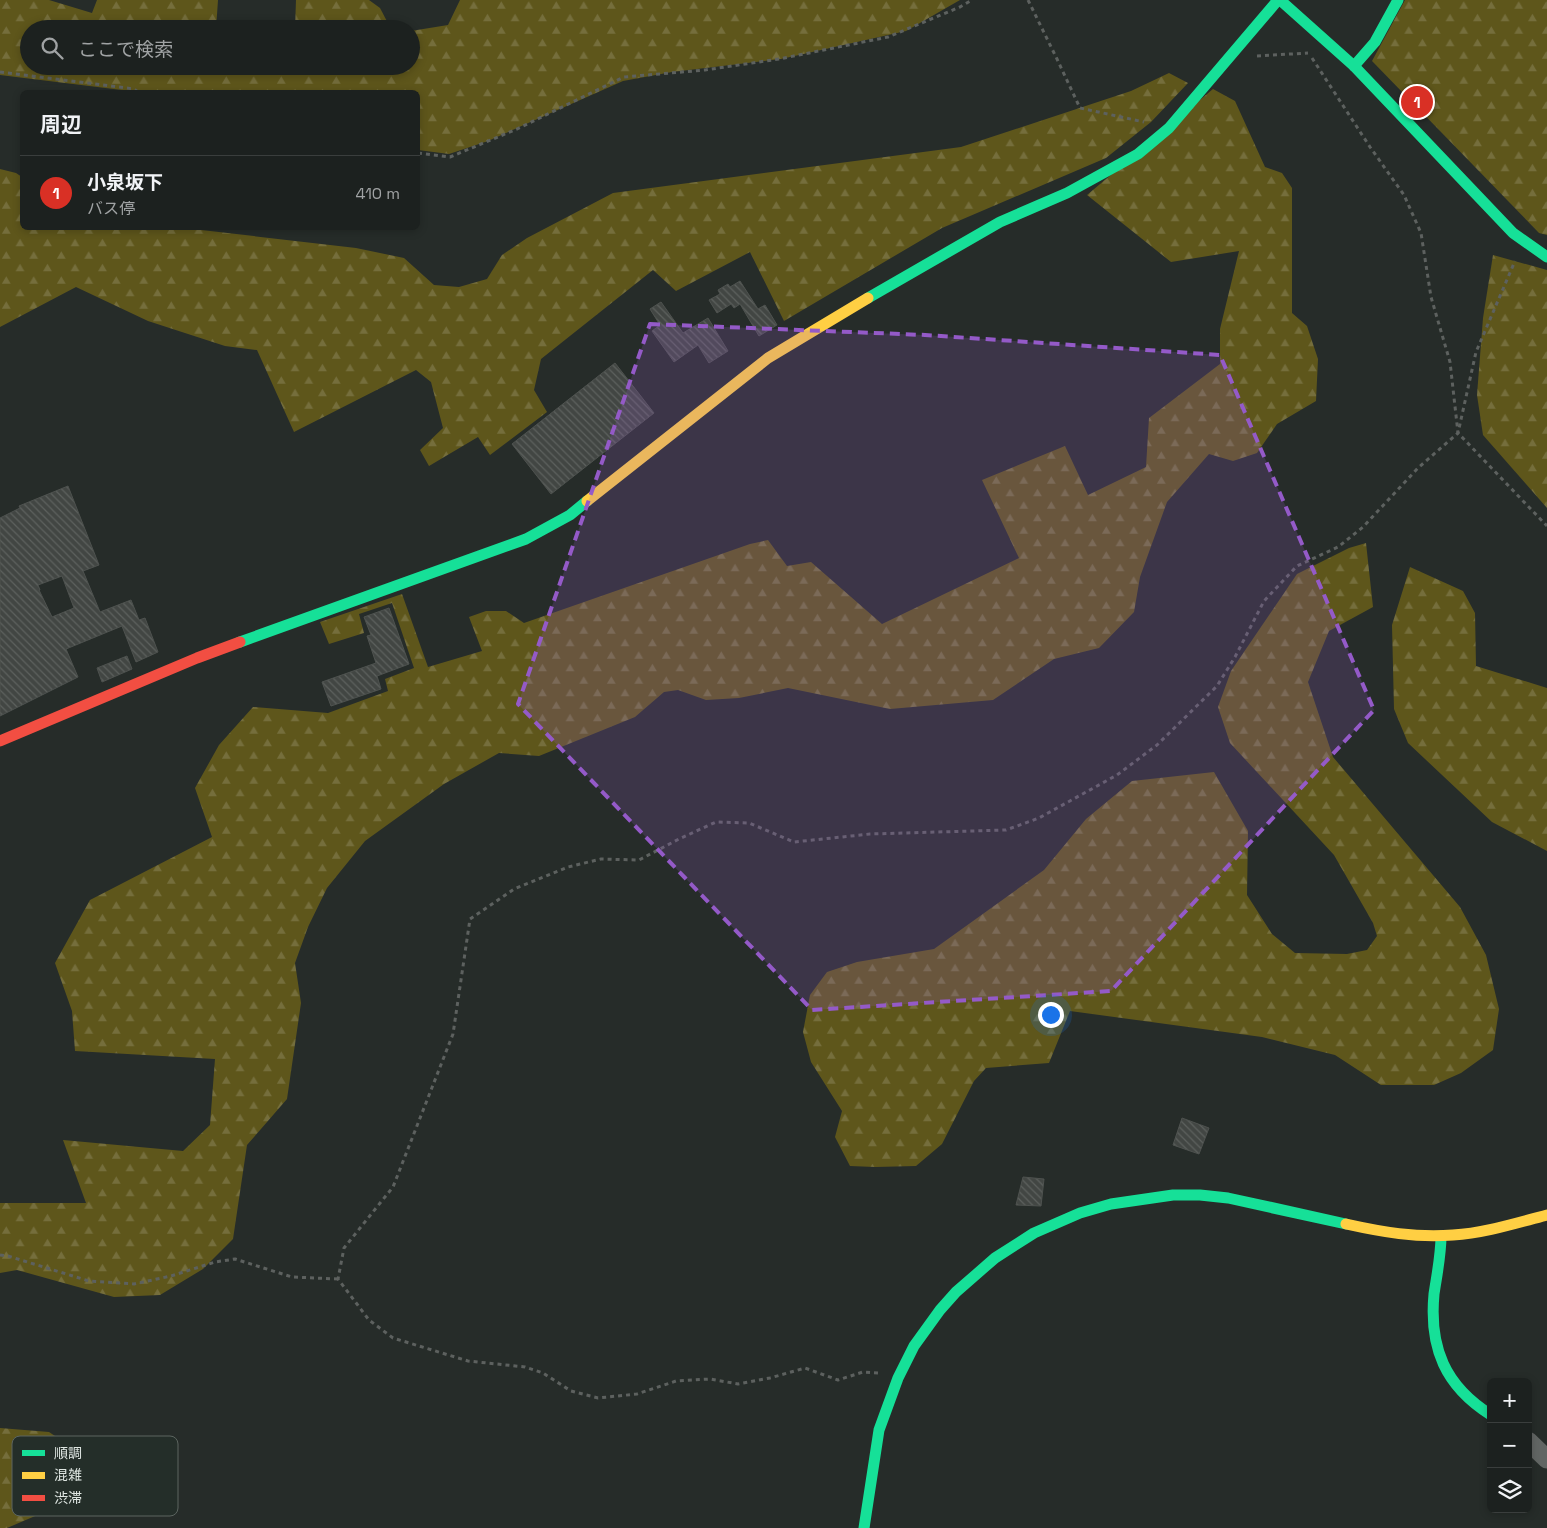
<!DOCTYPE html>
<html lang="ja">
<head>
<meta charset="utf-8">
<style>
	:root { --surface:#1c211f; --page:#252928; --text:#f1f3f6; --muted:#a0a3a4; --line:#3a3e3d; --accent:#d93025 }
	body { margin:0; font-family:"Space Grotesk","Noto Sans JP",sans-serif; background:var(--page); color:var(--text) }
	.controls { position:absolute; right:15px; bottom:15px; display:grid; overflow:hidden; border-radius:8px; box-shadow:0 2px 8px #0003 }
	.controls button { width:45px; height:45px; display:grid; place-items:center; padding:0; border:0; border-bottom:1px solid var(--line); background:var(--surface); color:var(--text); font:25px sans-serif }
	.you { position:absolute; left:1050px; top:1014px; width:18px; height:18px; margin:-12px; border:4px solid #fff; border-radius:50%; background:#1a73e8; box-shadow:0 0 0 8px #1a73e833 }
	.badge { display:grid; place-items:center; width:32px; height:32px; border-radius:50%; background:var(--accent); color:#fff; font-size:16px; font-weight:700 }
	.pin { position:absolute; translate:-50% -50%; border:2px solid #fff; box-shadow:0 1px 5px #0006 }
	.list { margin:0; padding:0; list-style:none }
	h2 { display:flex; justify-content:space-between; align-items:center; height:65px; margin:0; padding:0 20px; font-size:21px }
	h2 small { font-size:16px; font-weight:400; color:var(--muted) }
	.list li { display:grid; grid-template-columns:32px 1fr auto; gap:15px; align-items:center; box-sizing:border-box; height:75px; padding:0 20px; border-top:1px solid var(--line) }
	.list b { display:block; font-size:19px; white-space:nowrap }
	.list p { margin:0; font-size:16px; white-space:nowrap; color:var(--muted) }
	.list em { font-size:16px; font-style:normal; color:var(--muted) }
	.icon { flex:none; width:28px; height:28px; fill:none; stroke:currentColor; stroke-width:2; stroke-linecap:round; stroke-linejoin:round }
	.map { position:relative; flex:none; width:1547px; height:1528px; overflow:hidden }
	.search { position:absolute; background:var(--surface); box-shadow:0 2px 8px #0003; left:20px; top:20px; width:400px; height:55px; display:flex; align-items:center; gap:12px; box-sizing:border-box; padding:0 18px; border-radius:28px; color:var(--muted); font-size:19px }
	.panel { position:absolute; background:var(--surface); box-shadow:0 2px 8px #0003; left:20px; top:90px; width:400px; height:140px; border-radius:8px }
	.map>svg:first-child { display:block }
	.forest { fill:url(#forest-firs) }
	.building { fill:url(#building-back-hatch); stroke:#4e524f; fill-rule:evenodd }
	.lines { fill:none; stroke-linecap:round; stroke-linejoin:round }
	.path { stroke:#5d615f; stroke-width:3; stroke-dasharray:4 4; stroke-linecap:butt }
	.street { stroke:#626664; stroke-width:19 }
	.fast { stroke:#16e098; stroke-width:11 }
	.slow { stroke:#ffcf43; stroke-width:11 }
	.jam { stroke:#f24e42; stroke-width:11 }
	.marked { fill:#945ac8; fill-opacity:0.2; stroke:#945ac8; stroke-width:4; stroke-dasharray:10 6; stroke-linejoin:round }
	.key { fill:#242e29; stroke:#5c6560; stroke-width:1 }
	.key-label { font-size:14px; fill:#dfe6e2 }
</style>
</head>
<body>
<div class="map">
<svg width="1547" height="1528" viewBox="0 0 1547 1528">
	<defs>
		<pattern id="forest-firs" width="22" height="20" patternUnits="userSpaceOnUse" patternTransform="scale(1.25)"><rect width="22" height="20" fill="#5e561b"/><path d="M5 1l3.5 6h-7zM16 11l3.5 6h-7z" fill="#756e3c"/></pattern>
		<pattern id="building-back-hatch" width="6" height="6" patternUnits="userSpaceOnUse" patternTransform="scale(1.25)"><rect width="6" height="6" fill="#424643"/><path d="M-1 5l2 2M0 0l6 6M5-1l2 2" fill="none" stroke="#5d615e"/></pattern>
	</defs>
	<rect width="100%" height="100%" fill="#262c29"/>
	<g class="forest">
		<path d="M0,0H49L92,13L97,0H218L216,29H29V66H411V31L448,25L460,0H960L906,31L781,59L672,72L623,81L488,141L449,154L418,150V92H138L0,75Z"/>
		<path d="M296,0H369L380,8L391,29H295Z"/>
		<path d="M1405,0H1547V235L1539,233L1372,61Z"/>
		<path d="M1169,73L1188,83L1151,122L1106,158L942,228L784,321L750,252L676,291L653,270L541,359L534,390L547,412L490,455L478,437L429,466L420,450L443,428L431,382L416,370L294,432L257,350L225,346L148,321L76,287L0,327V169L16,173L22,177V228H184L356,248L404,258L434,285L459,287L487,279L502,255L527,238L613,193L961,147L1131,91Z"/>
		<path d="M1213,89L1235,101L1265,167L1282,173L1292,188V313L1307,326L1318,359L1316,401L1277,424L1257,453L1233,461L1209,454L1167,502L1140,577L1134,612L1099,648L1054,659L993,700L890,709L788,688L739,698L706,700L678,690L664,692L635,717L539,756L499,753L444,784L365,841L327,888L308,927L295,963L301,1003L287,1099L247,1145L233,1239L203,1269L160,1295L114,1297L17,1270L0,1273V1203H86L63,1140L183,1151L210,1125L215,1059L75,1051L72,1011L55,963L90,900L212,837L195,788L219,745L253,707L328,713L388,691L385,679L414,668L392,603L359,614L364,633L329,644L320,622L402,594L428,667L482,651L469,617L486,611H506L524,623L750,544L768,540L787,566L811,562L882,624L1019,558L982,480L1065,446L1088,495L1146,467L1149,418L1220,364V329L1239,251L1171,262L1087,195Z"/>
		<path d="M1493,255L1547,270V508L1483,435L1477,395L1483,318Z"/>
		<path d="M1366,543L1373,607L1329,631L1308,682L1333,757L1460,907L1486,955L1499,1009L1493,1050L1461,1073L1434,1085H1381L1335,1055L1262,1037L1070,1011L1049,1063L986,1068L974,1081L942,1144L916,1166L875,1167L850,1166L835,1137L842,1111L811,1062L803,1032L810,995L827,972L857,962L934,949L1044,870L1086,819L1132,781L1214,772L1248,831L1247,895L1272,934L1295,953L1347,954L1367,950L1377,936L1373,923L1334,855L1230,743L1218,707L1231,671L1297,574L1349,548Z"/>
		<path d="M1410,567L1463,591L1475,613L1476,666L1547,688V851L1492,822L1408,743L1394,709L1392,625Z"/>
		<path d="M0,1428L49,1432L88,1458L91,1469L61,1505L7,1528H0Z"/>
	</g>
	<g class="building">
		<path d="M740,281L758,309L765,305L777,325L759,336L740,304L734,308L731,304L717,313L709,300L720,294L718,290L728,284L730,287Z"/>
		<path d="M661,302L683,333L708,318L728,351L709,363L698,345L674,362L652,331L660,325L650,309Z"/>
		<path d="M615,363L654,413L551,494L512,444Z"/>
		<path d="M68,486L99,565L83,571L100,612L131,600L139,620L145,618L158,652L136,662L122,626L66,649L78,677L0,716V518L20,508L19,506ZM62,576L74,608L52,617L39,590H40L38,585Z"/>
		<path d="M389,608L409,664L377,676L381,689L331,706L322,682L376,663L367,636L371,635L364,617Z"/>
		<path d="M127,656L132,669L102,682L97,668Z"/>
		<path d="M1182,1118L1209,1128L1199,1154L1173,1145Z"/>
		<path d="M1023,1177L1044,1179L1041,1206L1016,1205Z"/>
	</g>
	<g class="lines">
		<g class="path">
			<path d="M1028,0L1057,59L1080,108L1144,122"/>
			<path d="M1257,56L1308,53"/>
			<path d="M1312,58L1370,147L1404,195L1421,233L1431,297L1450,362L1458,433L1547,526"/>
			<path d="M0,72L134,89L138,92"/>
			<path d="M418,153L450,157L517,129L624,77L705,70L779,59L888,37L960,7L972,0"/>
			<path d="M0,1255L8,1256L89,1281L134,1284L171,1276L215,1262L235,1259L292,1277L338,1279"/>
			<path d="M878,1373L863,1372L838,1380L805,1368L770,1378L738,1384L710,1379L676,1381L637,1394L598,1398L571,1391L543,1373L525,1367L468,1361L393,1338L369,1320L338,1279L344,1248L393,1187L453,1034L470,919L514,889L568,867L601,859L639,860L679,839L716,822L749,823L794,842L870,834L1006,830L1039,818L1117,775L1157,745L1217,686L1235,657L1264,601L1297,566L1338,547L1363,527L1418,468L1458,433L1476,352L1515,261"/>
		</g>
		<path class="street" d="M1528,1441L1547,1459"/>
		<g class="fast">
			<path d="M1280,0L1354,66L1513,233L1547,257"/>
			<path d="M1354,66L1375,42L1398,0"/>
			<path d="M868,298L1000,222L1067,193L1138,154L1169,128L1278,0"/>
			<path d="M240,642L526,539L570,515L587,501"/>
			<path d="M1441,1236C1441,1255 1437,1274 1434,1294C1429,1348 1445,1386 1491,1415"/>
			<path d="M864,1528L879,1430L898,1378L914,1346L940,1310L956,1292L995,1258L1034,1233L1080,1213L1111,1204L1173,1195H1200L1228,1198L1346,1224"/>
		</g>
		<g class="slow">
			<path d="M587,501L768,358L868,298"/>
			<path d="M1346,1224C1382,1232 1416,1238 1453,1235C1485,1233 1516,1223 1547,1215"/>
		</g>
		<path class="jam" d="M0,741L197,658L240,642"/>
	</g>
	<path class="marked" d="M650,324L925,335L1220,355L1374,710L1111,991L812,1010L518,704Z"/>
	<rect x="12" y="1436" width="166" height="80" rx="8" class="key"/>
	<rect x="22" y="1450" width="23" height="6" fill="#16e098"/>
	<rect x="22" y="1472" width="23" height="7" fill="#ffcf43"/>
	<rect x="22" y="1495" width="23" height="6" fill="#f24e42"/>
	<g class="key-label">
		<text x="54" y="1458">順調</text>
		<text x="54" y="1480">混雑</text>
		<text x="54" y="1503">渋滞</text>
	</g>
</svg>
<div class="controls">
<button>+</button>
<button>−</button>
<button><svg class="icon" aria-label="layers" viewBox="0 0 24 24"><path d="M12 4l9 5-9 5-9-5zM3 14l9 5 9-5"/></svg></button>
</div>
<div class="you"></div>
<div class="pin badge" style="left:1417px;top:102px">1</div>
<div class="search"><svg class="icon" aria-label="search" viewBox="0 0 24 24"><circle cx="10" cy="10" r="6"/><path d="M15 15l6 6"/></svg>ここで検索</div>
<section class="panel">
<h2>周辺<small></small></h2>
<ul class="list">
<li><span class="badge">1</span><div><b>小泉坂下</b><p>バス停</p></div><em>410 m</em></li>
</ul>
</section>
</div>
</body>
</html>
